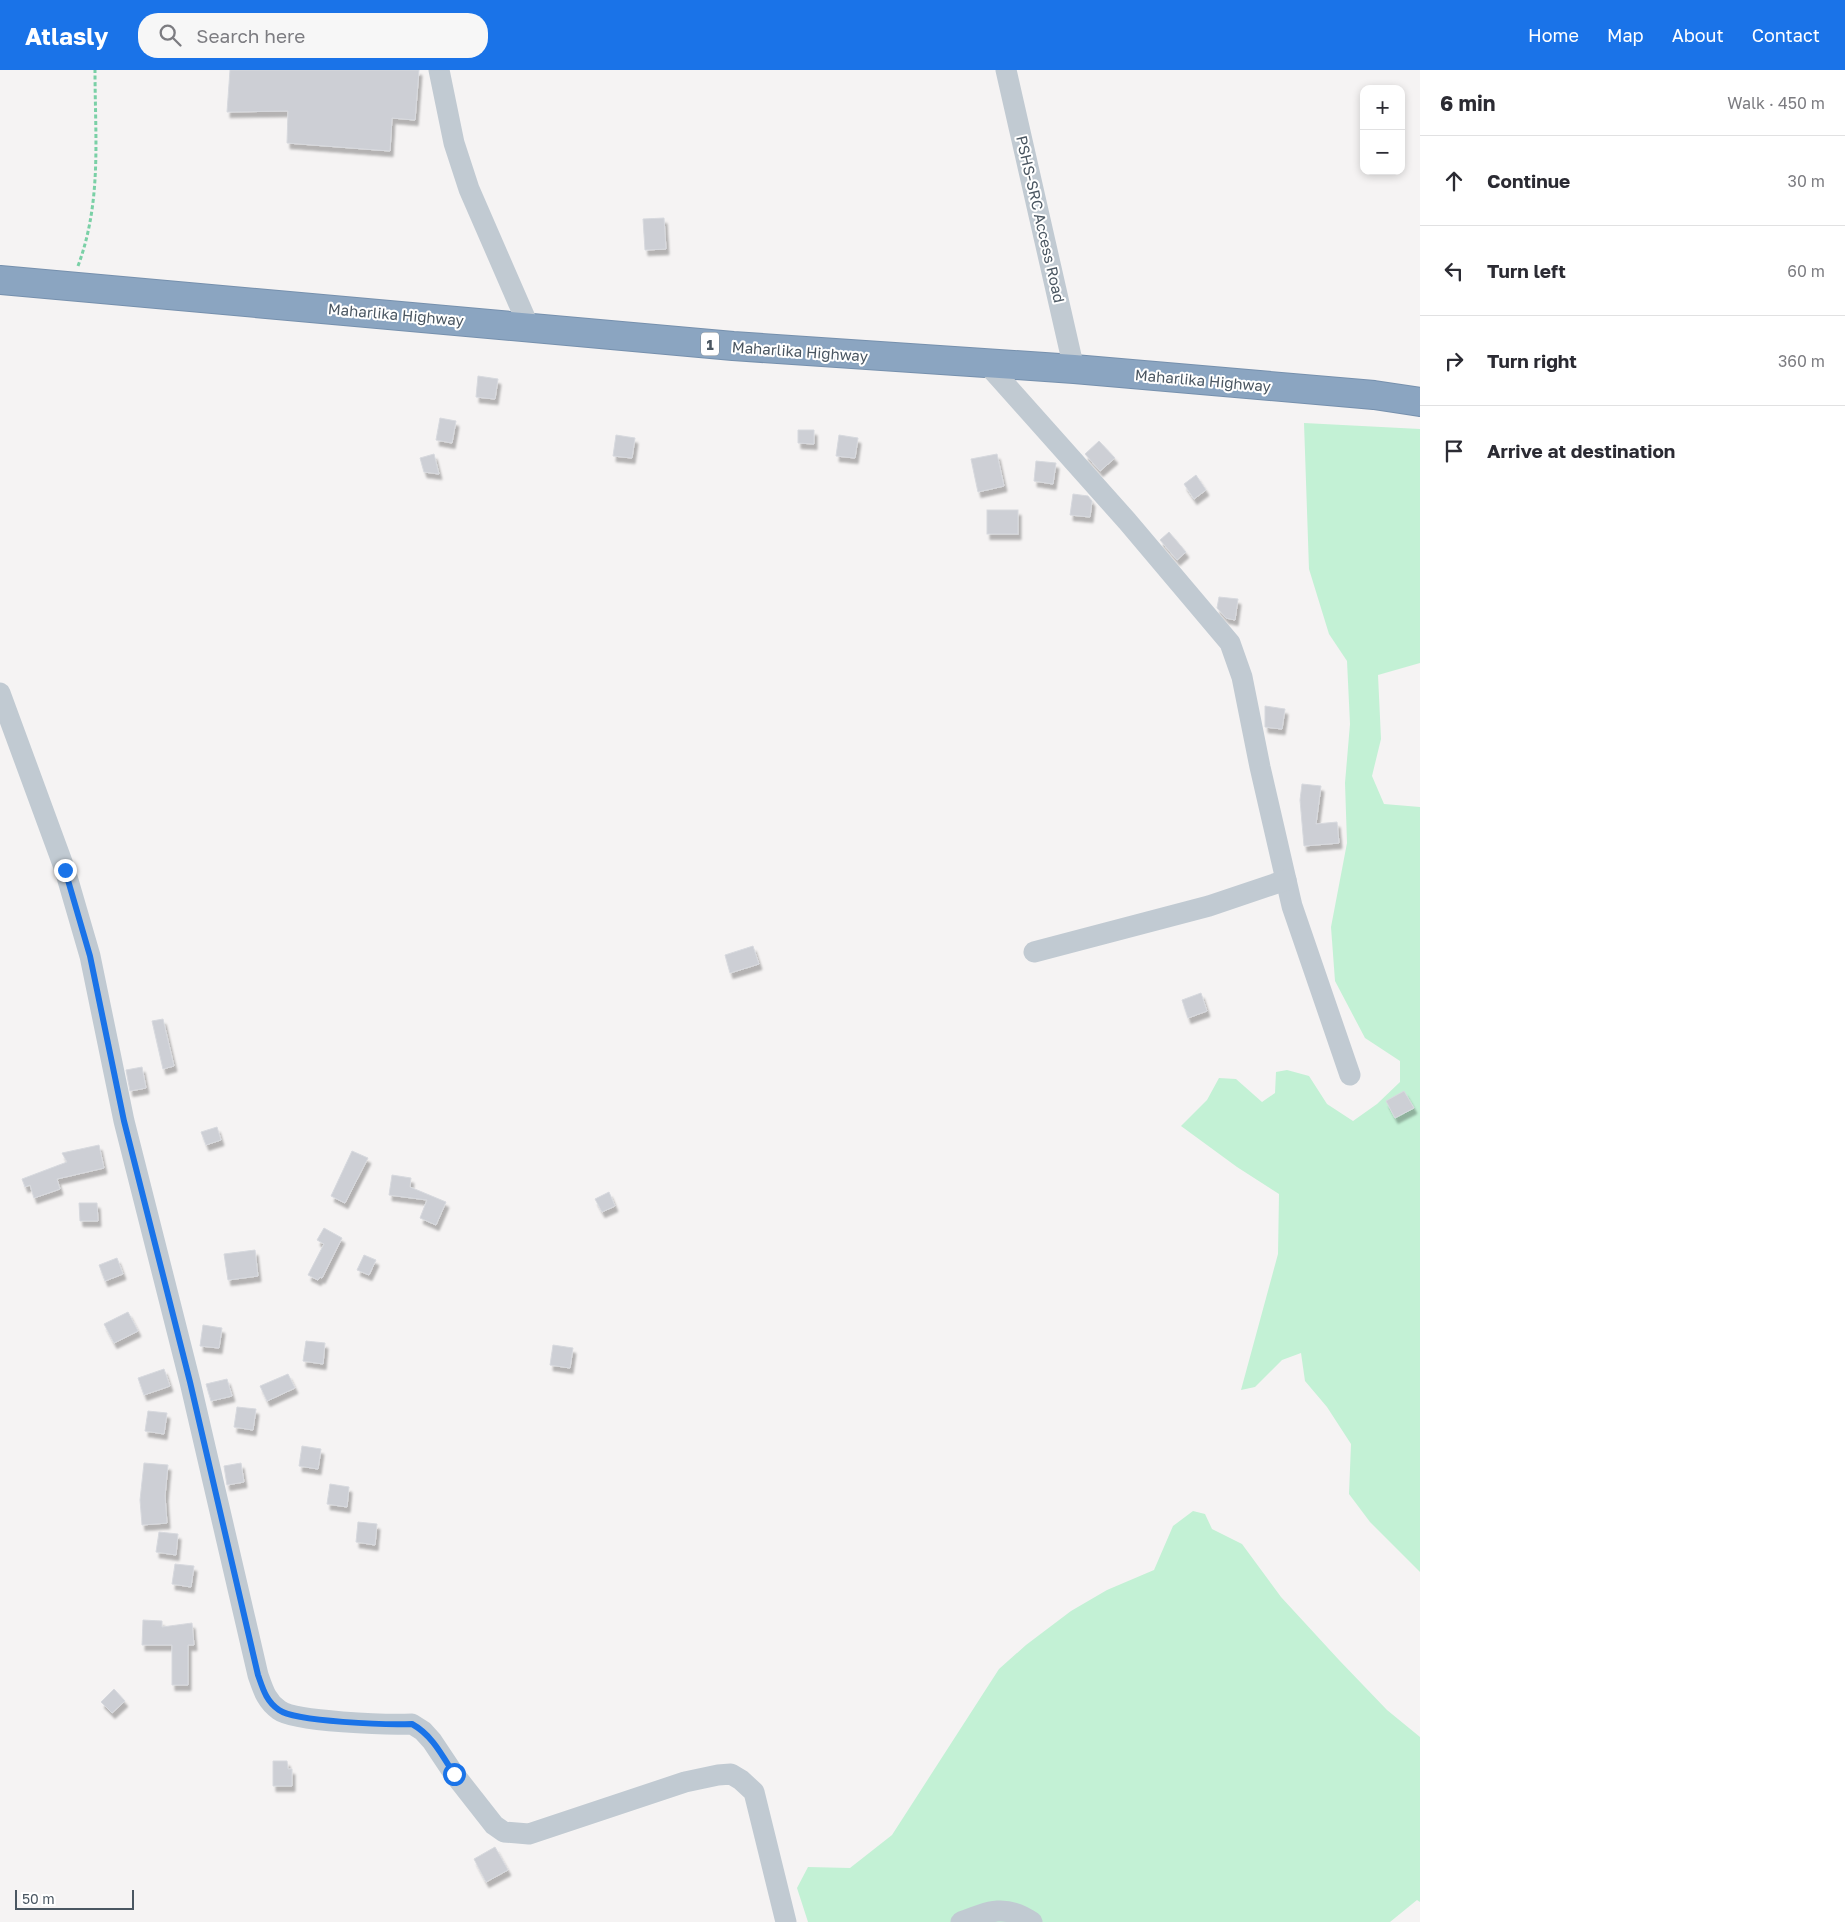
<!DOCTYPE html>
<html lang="en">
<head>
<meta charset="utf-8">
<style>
	:root { --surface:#fff; --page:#f7f7f7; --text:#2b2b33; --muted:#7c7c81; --line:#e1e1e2; --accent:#1a73e8 }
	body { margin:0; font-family:"Golos Text",sans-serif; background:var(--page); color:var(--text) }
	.controls { position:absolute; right:15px; top:15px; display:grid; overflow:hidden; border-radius:10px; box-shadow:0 2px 8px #0003 }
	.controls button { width:45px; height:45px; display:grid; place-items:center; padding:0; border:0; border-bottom:1px solid var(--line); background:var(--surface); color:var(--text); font:25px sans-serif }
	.scale { position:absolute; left:15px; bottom:12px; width:119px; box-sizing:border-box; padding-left:5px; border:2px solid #4a5661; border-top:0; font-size:14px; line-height:18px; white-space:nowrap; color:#4a5661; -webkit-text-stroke:4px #fff; paint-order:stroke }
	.stop { position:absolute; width:15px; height:15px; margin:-11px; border:4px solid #1a73e8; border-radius:50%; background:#fff }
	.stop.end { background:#1a73e8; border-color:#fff; box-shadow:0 1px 5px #0008 }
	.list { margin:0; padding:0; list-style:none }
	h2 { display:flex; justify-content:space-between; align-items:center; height:65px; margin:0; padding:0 20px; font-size:21px }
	h2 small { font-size:16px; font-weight:400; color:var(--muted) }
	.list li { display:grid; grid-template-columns:32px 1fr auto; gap:15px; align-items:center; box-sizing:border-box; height:90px; padding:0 20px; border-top:1px solid var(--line) }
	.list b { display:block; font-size:19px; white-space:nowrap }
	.list em { font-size:16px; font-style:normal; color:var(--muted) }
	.icon { flex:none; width:28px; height:28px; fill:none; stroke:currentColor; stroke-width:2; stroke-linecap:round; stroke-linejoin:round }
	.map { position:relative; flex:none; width:1420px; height:1852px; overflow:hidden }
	header { display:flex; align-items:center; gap:30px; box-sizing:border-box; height:70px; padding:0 25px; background:var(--accent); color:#fff }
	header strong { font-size:24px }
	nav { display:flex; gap:28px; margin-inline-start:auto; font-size:18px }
	.search { width:350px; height:45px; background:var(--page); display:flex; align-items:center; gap:12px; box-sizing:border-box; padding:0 18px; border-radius:20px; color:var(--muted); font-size:19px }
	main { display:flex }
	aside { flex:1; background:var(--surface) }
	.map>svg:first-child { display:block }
	.green { fill:#c3f1d5 }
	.building { fill:#cdcfd5; stroke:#d7d9de; filter:url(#shadow) }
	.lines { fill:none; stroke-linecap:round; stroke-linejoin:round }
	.highway-casing { stroke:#7690ad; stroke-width:30 }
	.path { stroke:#7ad0a6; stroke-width:3; stroke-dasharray:4 2.5; stroke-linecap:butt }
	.minor { stroke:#c1cad2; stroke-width:21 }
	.highway { stroke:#8ba5c1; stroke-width:28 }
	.route { stroke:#1a73e8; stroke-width:6 }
	.labels { text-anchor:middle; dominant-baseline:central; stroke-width:4; stroke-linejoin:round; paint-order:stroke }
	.shield { fill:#fff; stroke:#808990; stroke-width:1 }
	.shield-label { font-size:14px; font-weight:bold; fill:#4a5661 }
	.street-label { font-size:15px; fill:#4a5661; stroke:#fff }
</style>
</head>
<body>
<header>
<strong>Atlasly</strong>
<div class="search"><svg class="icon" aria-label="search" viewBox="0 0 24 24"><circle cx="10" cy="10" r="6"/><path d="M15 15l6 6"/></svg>Search here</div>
<nav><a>Home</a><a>Map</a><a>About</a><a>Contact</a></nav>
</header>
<main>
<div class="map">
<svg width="1420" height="1852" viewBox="0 0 1420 1852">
	<defs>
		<filter id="shadow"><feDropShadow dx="3" dy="5.5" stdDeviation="1" flood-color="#0004"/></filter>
	</defs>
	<rect width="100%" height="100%" fill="#f5f3f3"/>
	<g class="green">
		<path d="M1304,353L1420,359V593L1378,605L1381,669L1372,706L1384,734L1420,737V1502L1370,1452L1349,1424L1351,1374L1327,1337L1305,1311L1301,1283L1282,1290L1255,1317L1241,1320L1278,1184L1279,1124L1237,1097L1181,1056L1207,1030L1219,1008L1236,1009L1262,1032L1275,1023L1276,1002L1287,1000L1309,1006L1327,1034L1353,1051L1377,1034L1400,1012V991L1365,968L1335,911L1331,857L1347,773L1345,713L1350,654L1347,591L1329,564L1309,499Z"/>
		<path d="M1193,1441L1205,1444L1212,1459L1242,1474L1281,1527L1339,1590L1387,1640L1420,1667V1832L1417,1830L1390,1852H808L797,1818L808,1797L850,1798L892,1765L999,1599L1026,1575L1071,1541L1107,1520L1154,1500L1173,1456Z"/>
	</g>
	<g class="building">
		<path d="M230,0H419L415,50L392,48L390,81L287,73L288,41L227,42Z"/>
		<path d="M664,148L666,179L645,180L643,149Z"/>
		<path d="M478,306L498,309L495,329L476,327Z"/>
		<path d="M440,348L456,351L452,373L436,370Z"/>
		<path d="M798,360H814V374L798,373Z"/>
		<path d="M616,365L635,368L632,388L613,386Z"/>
		<path d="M839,365L858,368L855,388L836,386Z"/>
		<path d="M1099,371L1115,388L1100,401L1085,384Z"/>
		<path d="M434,384L439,404L424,402L420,388Z"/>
		<path d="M997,384L1004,416L978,422L971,389Z"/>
		<path d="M1036,391L1056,393L1053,414L1034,411Z"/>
		<path d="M1196,405L1206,420L1194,429L1184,414Z"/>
		<path d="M1073,424L1088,426L1092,431L1090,447L1070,445Z"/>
		<rect x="987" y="440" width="31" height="24"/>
		<path d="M1169,462L1186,482L1177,490L1160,470Z"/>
		<path d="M1219,527L1238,529L1235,550L1226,548L1217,538Z"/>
		<path d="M1265,636L1285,639L1282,659L1265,657Z"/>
		<path d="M1302,714L1321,716L1316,754L1337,752L1339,773L1304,776L1300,730Z"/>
		<path d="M753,876L759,894L730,903L725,885Z"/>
		<path d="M1201,923L1207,941L1188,948L1182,930Z"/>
		<path d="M163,949L174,996L163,999L152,951Z"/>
		<path d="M142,997L146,1018L130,1021L126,1000Z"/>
		<path d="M1404,1021L1414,1038L1395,1048L1386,1031Z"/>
		<path d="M217,1057L221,1070L206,1075L201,1062Z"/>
		<path d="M99,1075L104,1098L57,1109L60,1119L34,1128L30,1115L25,1117L22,1109L67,1092L62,1083Z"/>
		<path d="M352,1081L368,1088L345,1133L331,1126Z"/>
		<path d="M392,1105L411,1108L410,1117L446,1132L436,1155L420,1148L427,1130L389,1125Z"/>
		<path d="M609,1122L615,1136L602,1142L595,1129Z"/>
		<path d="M79,1133H97L98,1151H80Z"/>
		<path d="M324,1158L342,1168L322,1208L320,1207L318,1210L308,1205L324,1174L317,1170Z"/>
		<path d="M255,1180L258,1206L228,1210L224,1184Z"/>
		<path d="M364,1185L376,1190L369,1205L357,1200Z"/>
		<path d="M117,1188L123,1204L105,1211L99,1195Z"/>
		<path d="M128,1242L138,1261L114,1273L104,1254Z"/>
		<path d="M203,1255L222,1258L219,1278L200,1276Z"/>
		<path d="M306,1271L325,1273L323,1294L303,1291Z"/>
		<path d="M553,1275L573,1278L570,1298L550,1295Z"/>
		<path d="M164,1299L170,1316L144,1325L138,1308Z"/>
		<path d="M288,1304L295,1318L267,1331L260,1316Z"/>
		<path d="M227,1309L232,1326L211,1331L206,1314Z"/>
		<path d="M237,1337L256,1339L253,1360L234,1357Z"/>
		<path d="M148,1341L167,1343L164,1364L145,1361Z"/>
		<path d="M302,1376L321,1379L318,1399L299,1396Z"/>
		<path d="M144,1393L168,1395L165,1426L167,1453L142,1455L140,1430Z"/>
		<path d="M241,1393L244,1412L227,1415L224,1396Z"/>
		<path d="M330,1414L349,1417L347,1437L327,1434Z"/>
		<path d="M358,1452L377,1454L375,1475L356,1472Z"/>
		<path d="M159,1462L178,1464L176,1485L156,1482Z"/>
		<path d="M175,1494L194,1496L191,1517L172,1514Z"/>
		<path d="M143,1550L162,1551V1557L192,1553L194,1575H188V1615H172V1575H142Z"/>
		<path d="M114,1619L125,1631L112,1643L101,1632Z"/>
		<path d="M273,1691H287L288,1699H292V1716H273Z"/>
		<path d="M495,1777L508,1800L486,1812L474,1789Z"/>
	</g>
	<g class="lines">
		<g class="highway-casing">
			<path id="highway" d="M0,210L733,276L1074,299L1374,325L1420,332"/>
		</g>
		<path class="path" d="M78,196C102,131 95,68 95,0"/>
		<g class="minor">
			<path d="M439,0L454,73L469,119L529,257"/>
			<path d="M1006,0L1074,299"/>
			<path d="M987,294L1127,451L1230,573L1242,607L1260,697L1292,836L1350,1005"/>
			<path d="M0,623L65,800L90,886L124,1051L190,1312L258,1605C263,1619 266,1631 279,1640C295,1652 388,1655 412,1654L423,1661L432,1671L454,1704L494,1755L504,1762L529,1764L685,1712L718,1705L731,1704L741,1710L754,1722L786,1852"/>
			<path d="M1034,882L1209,836L1286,810"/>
			<path d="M961,1852C989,1841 1006,1834 1032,1852"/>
		</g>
		<use href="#highway" class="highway"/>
	</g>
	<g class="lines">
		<path class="route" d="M65,800L90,886L124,1051L190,1312L258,1605C263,1619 266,1631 279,1640C296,1652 388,1655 412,1654C432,1665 442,1685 454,1704"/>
	</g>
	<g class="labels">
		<rect class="shield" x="701" y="262.5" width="18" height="23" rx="4"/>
		<g class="shield-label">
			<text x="710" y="274">1</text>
		</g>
		<g class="street-label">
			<text transform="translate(1041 149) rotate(77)">PSHS-SRC Access Road</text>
			<text transform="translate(396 244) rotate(5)">Maharlika Highway</text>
			<text transform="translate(800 281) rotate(4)">Maharlika Highway</text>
			<text transform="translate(1203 310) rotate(5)">Maharlika Highway</text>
		</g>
	</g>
</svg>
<div class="controls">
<button>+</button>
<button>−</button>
</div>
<div class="scale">50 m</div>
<div class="stop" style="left:454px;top:1704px"></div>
<div class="stop end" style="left:65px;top:800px"></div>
</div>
<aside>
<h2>6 min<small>Walk · 450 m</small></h2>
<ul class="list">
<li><svg class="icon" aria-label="ahead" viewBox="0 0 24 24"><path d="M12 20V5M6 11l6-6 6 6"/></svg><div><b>Continue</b></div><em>30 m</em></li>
<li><svg class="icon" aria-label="left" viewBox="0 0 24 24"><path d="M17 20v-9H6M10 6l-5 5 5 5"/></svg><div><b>Turn left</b></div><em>60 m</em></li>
<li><svg class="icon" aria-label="right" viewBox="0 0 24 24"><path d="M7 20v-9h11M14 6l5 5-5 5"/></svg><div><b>Turn right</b></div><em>360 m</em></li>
<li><svg class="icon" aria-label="arrive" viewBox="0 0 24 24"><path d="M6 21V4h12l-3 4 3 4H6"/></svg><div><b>Arrive at destination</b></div></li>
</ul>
</aside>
</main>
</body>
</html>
